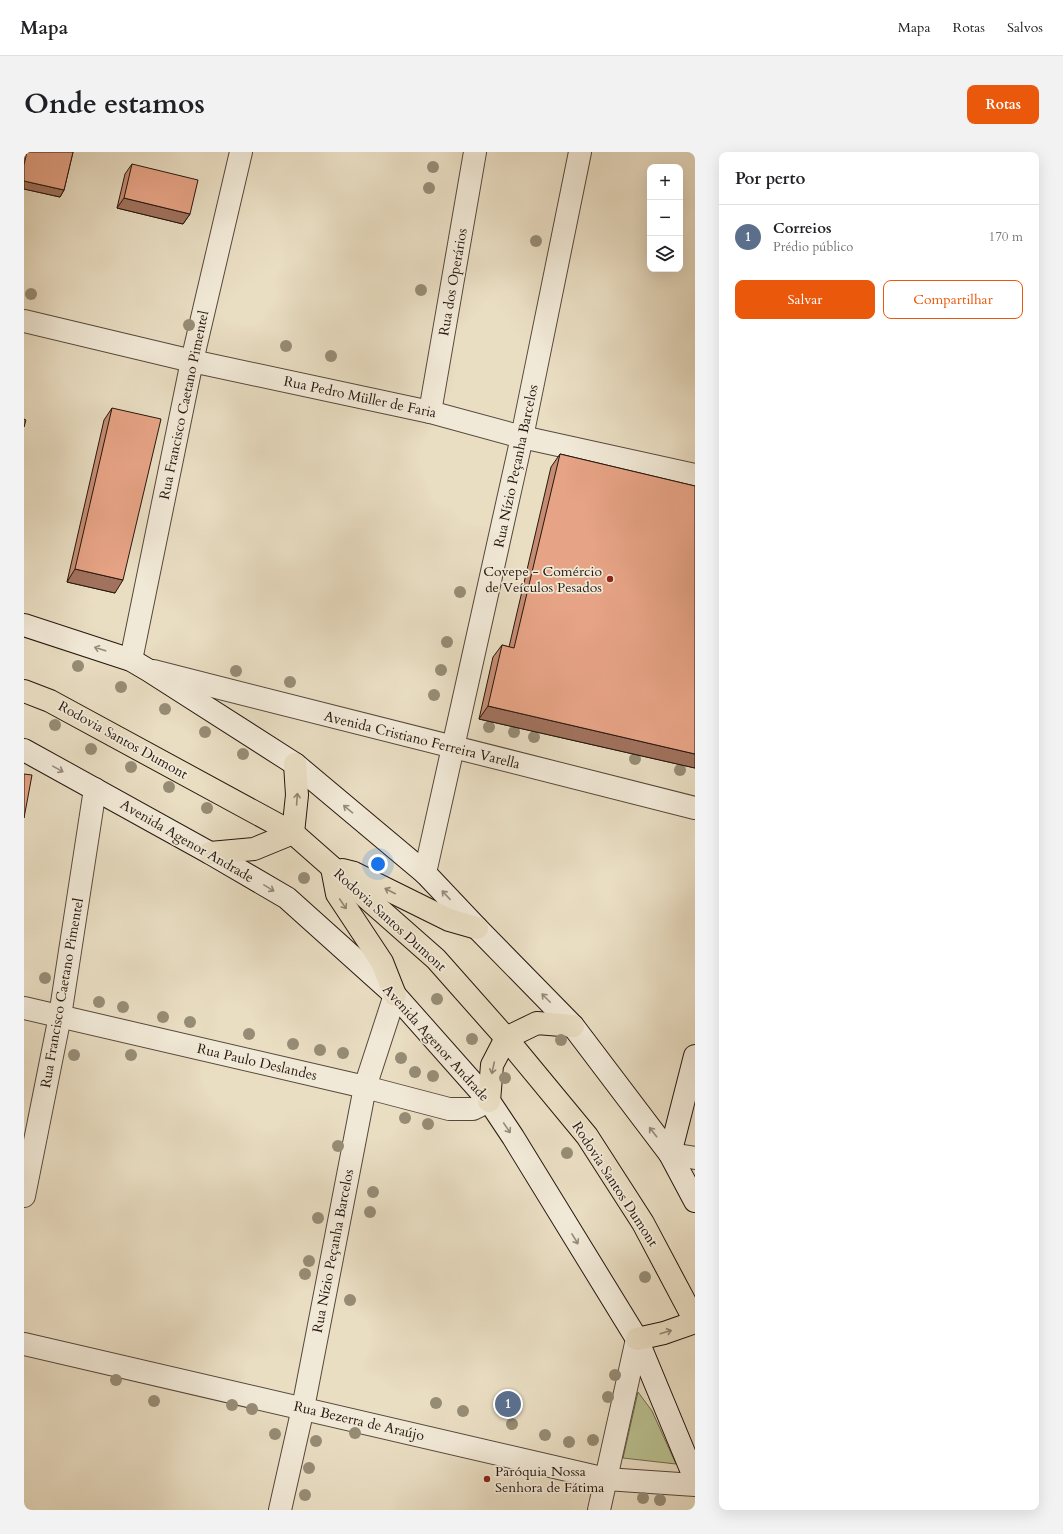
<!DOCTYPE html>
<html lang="pt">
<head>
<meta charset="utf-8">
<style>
	:root { --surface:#fff; --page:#f2f2f2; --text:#202124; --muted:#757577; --line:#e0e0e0; --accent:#ea580c }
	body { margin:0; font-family:Cardo,serif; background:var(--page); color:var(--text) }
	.controls { position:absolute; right:12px; top:12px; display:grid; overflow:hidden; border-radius:8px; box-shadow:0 4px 16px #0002 }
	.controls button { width:36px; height:36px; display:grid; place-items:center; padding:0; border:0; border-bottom:1px solid var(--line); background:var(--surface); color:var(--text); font:20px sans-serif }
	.you { position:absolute; left:354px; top:712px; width:14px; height:14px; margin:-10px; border:3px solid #fff; border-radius:50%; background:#1a73e8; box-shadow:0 0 0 6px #1a73e833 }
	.badge { display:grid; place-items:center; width:26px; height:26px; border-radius:50%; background:var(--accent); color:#fff; font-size:13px; font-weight:700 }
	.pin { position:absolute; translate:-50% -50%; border:2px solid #fff; box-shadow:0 1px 4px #0006 }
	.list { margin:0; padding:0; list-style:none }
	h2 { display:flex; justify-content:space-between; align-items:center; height:52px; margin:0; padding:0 16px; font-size:17px }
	h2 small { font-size:13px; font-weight:400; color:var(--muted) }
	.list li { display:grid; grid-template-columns:26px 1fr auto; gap:12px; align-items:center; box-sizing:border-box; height:64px; padding:0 16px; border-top:1px solid var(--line) }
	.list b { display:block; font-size:15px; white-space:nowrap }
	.list p { margin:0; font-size:13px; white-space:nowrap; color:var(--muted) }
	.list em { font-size:13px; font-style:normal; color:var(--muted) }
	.actions { display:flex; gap:8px; padding:12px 16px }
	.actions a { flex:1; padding:9px 0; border:1px solid var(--accent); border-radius:8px; text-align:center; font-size:14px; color:var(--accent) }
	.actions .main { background:var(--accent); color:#fff }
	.icon { flex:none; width:22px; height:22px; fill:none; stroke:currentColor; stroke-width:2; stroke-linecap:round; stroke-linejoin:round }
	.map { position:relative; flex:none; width:671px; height:1358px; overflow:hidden; border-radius:8px }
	header { display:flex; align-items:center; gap:24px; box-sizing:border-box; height:56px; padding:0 20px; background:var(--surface); border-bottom:1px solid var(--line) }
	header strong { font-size:19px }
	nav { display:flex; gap:22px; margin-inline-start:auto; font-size:14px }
	.intro { display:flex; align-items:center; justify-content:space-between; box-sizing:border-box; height:96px; padding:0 24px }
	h1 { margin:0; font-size:28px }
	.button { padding:10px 18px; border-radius:8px; background:var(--accent); color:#fff; font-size:14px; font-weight:700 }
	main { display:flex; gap:24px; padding:0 24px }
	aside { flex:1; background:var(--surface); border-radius:8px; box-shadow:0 4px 16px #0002 }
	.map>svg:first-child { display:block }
	.green { fill:#bac090; stroke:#706c50 }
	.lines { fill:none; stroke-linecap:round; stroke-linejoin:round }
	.minor-casing { stroke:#57483c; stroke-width:24 }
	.tertiary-casing { stroke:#57483c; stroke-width:24 }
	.secondary-casing { stroke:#26170f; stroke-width:24 }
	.trunk-casing { stroke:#26170f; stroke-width:24 }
	.minor { stroke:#f1e9d7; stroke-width:22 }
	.tertiary { stroke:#f1e9d7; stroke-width:22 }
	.secondary { stroke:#f1e9d7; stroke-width:22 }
	.trunk { stroke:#e9ddc2; stroke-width:22 }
	.tree { fill:#968c75 }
	.wall { fill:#c68c72; stroke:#26170f }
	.shaded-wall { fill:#a1725d; stroke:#26170f }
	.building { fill:#e6a385; stroke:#26170f }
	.oneway { stroke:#968a7d }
	.oneway2 { stroke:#918471 }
	.poi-dot { fill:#8f2418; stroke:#f1e9d7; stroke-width:1.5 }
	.labels { text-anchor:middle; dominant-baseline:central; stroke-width:3.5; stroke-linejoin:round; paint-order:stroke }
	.street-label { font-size:14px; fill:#26170f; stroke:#f1e9d7 }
	.poi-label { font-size:14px; fill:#26170f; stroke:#f1e9d7; text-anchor:end }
</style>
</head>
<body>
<header>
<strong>Mapa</strong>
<nav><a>Mapa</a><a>Rotas</a><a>Salvos</a></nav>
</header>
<div class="intro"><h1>Onde estamos</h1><a class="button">Rotas</a></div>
<main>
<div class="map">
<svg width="671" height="1358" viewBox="0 0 671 1358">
	<rect width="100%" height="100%" fill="#e9ddc2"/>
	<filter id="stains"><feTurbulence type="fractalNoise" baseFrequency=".005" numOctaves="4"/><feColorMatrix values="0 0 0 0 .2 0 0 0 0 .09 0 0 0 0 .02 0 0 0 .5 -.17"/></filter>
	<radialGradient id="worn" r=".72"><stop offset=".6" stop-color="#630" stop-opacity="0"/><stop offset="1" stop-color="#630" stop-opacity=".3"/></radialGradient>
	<path class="green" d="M614,1240L628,1259L652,1312L599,1306Z"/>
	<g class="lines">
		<g class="minor-casing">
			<g id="minor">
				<path d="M0,169L168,209L217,0"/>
				<path d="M406,260L451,0"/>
				<path d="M401,721L498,285L556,0"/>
				<path d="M0,856L341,935L425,957H449L465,949"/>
				<path d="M646,1002L671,1006"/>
				<path d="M0,1044L36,864L71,637"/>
				<path d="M0,1192L582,1327L671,1333"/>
				<path d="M256,1358L279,1256L341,935L371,843"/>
				<path d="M575,1358L613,1187"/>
			</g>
		</g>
		<g class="tertiary-casing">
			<g id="tertiary">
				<path d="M107,508L168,209L406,260L498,285L671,323"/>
				<path d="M129,519L671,656"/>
			</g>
		</g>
		<g class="secondary-casing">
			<g id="secondary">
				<path d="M0,473L107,508L124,518L271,612L401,721L453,776L549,874L646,1002L671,1049"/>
				<path d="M0,598L186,701L263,746L371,843L465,949L489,985L613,1187L671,1327"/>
				<path d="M646,1002L671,904"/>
			</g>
		</g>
		<g class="trunk-casing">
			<g id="trunk">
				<path d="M0,539L26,549L269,681L412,807L482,886L563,984L619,1071L671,1169"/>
				<path d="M269,681L273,643L271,612"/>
				<path d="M186,701L230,697L269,681"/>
				<path d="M308,716L313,742L358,810L371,843"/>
				<path d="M318,718L330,721L425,768L453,776"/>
				<path d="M465,949L468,913L482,886L513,871L549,874"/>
				<path d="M613,1187L640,1181L671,1170"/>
			</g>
		</g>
		<use href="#minor" class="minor"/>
		<use href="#tertiary" class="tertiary"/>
		<use href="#secondary" class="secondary"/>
		<use href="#trunk" class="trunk"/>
	</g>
	<g class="tree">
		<circle cx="409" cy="15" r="6"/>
		<circle cx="405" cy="36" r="6"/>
		<circle cx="512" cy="89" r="6"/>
		<circle cx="397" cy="138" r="6"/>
		<circle cx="7" cy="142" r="6"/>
		<circle cx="165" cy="173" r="6"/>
		<circle cx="262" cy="194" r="6"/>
		<circle cx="307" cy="204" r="6"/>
		<circle cx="436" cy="440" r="6"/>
		<circle cx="423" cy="490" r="6"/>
		<circle cx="54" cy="514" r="6"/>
		<circle cx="417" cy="518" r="6"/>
		<circle cx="212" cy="519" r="6"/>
		<circle cx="266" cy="530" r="6"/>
		<circle cx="97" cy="535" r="6"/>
		<circle cx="410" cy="543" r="6"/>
		<circle cx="141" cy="557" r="6"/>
		<circle cx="31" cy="573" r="6"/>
		<circle cx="465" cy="575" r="6"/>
		<circle cx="181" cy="580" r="6"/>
		<circle cx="490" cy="580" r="6"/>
		<circle cx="510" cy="585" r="6"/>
		<circle cx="67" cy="597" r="6"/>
		<circle cx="219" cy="602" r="6"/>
		<circle cx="611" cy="607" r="6"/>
		<circle cx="107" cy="615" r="6"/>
		<circle cx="656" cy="618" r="6"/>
		<circle cx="145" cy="635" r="6"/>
		<circle cx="183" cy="656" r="6"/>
		<circle cx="280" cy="726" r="6"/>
		<circle cx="21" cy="826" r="6"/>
		<circle cx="413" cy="847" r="6"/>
		<circle cx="75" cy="850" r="6"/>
		<circle cx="99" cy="855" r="6"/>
		<circle cx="139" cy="865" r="6"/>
		<circle cx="166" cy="870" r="6"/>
		<circle cx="225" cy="882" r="6"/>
		<circle cx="448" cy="887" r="6"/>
		<circle cx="537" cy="888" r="6"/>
		<circle cx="269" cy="892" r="6"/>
		<circle cx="296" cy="898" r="6"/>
		<circle cx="319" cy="901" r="6"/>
		<circle cx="50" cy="903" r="6"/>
		<circle cx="107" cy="903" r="6"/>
		<circle cx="377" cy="906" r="6"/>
		<circle cx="391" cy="920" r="6"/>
		<circle cx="409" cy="924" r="6"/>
		<circle cx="481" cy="926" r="6"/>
		<circle cx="381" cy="966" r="6"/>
		<circle cx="404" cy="972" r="6"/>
		<circle cx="314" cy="994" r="6"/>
		<circle cx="543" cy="1001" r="6"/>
		<circle cx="349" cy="1040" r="6"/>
		<circle cx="346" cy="1060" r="6"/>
		<circle cx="294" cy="1066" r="6"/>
		<circle cx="285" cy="1109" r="6"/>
		<circle cx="281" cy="1122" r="6"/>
		<circle cx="621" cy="1125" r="6"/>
		<circle cx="326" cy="1148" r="6"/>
		<circle cx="591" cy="1223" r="6"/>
		<circle cx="92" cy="1228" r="6"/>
		<circle cx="584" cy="1245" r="6"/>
		<circle cx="130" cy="1249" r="6"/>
		<circle cx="412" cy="1251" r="6"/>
		<circle cx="208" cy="1253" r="6"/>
		<circle cx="228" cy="1257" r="6"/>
		<circle cx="439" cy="1259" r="6"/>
		<circle cx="488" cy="1272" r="6"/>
		<circle cx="331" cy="1281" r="6"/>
		<circle cx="251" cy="1282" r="6"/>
		<circle cx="521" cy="1283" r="6"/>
		<circle cx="569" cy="1288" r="6"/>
		<circle cx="292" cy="1289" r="6"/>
		<circle cx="545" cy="1290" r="6"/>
		<circle cx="285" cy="1316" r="6"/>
		<circle cx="281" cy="1343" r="6"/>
		<circle cx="619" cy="1346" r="6"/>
		<circle cx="636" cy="1348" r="6"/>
	</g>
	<g class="wall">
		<path d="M0,0H49L40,38L36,45L0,37Z"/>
		<path d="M108,12L166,62L159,72L93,56L101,22Z"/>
		<path d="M88,256L91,441L43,430L80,268Z"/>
		<path d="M536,302L671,334V616L455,567L469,505L478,493L485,495L527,315Z"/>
	</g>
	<g class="shaded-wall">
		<path d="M0,29L40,38L36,45L0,37Z"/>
		<path d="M100,46L166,62L159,72L93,56Z"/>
		<path d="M51,417L99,428L91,441L43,430Z"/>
		<path d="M464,554L671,602V616L455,567Z"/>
	</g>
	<g class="building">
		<path d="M3,0H49L40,38L0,29V13Z"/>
		<path d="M108,12L174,28L166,62L100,46Z"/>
		<path d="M88,256L137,267L99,428L51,417Z"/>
		<path d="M0,267L2,268L0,275Z"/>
		<path d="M536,302L671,334V602L464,554L478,493L490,496Z"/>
		<path d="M0,622L8,623L0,666Z"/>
	</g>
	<defs><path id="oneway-shaft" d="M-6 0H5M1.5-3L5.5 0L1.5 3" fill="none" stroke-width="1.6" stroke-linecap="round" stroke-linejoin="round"/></defs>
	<g class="oneway">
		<use href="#oneway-shaft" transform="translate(76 497) rotate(-162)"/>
		<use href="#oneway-shaft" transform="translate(34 617) rotate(29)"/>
		<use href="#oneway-shaft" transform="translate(324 657) rotate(-140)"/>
		<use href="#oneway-shaft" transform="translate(245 736) rotate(31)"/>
		<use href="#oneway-shaft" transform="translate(422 743) rotate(-133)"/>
		<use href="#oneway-shaft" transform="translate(522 846) rotate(-135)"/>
		<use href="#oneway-shaft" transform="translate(483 976) rotate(56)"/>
		<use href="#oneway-shaft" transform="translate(629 980) rotate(-128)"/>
		<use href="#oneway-shaft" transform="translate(551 1087) rotate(59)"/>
	</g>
	<g class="oneway2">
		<use href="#oneway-shaft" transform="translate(273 647) rotate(-86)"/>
		<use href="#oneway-shaft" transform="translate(366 739) rotate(-153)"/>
		<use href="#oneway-shaft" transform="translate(319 752) rotate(56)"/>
		<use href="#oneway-shaft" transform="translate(469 916) rotate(102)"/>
		<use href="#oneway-shaft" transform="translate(642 1180) rotate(-17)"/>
	</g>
	<g class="poi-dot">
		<circle cx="586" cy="427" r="4"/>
		<circle cx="463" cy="1327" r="4"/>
	</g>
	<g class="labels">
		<g class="street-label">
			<text transform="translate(429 130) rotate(-80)">Rua dos Operários</text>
			<text transform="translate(336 245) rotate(12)">Rua Pedro Müller de Faria</text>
			<text transform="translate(160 253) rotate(-78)">Rua Francisco Caetano Pimentel</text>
			<text transform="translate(492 314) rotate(-78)">Rua Nízio Peçanha Barcelos</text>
			<text transform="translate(99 588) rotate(29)">Rodovia Santos Dumont</text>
			<text transform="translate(398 588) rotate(14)">Avenida Cristiano Ferreira Varella</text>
			<text transform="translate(163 689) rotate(30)">Avenida Agenor Andrade</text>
			<text transform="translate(366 768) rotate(42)">Rodovia Santos Dumont</text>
			<text transform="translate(38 841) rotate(-80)">Rua Francisco Caetano Pimentel</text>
			<text transform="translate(412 891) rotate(48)">Avenida Agenor Andrade</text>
			<text transform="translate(233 910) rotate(13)">Rua Paulo Deslandes</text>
			<text transform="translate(591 1032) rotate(57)">Rodovia Santos Dumont</text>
			<text transform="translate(309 1099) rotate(-79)">Rua Nízio Peçanha Barcelos</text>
			<text transform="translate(335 1269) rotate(13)">Rua Bezerra de Araújo</text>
		</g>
		<g class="poi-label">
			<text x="578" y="419">Covepe - Comércio<tspan x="578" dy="16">de Veículos Pesados</tspan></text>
			<text x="471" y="1319" text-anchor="start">Paróquia Nossa<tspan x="471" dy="16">Senhora de Fátima</tspan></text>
		</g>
	</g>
	<rect width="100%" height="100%" filter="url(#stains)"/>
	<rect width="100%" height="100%" fill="url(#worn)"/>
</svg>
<div class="controls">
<button>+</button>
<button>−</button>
<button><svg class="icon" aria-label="layers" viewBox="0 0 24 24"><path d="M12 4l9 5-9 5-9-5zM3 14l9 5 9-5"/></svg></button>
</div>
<div class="you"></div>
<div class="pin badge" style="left:484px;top:1252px;background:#5c6f8a">1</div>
</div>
<aside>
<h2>Por perto<small></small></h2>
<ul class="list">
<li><span class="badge" style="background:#5c6f8a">1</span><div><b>Correios</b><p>Prédio público</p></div><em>170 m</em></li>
</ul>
<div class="actions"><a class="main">Salvar</a><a>Compartilhar</a></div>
</aside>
</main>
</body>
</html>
